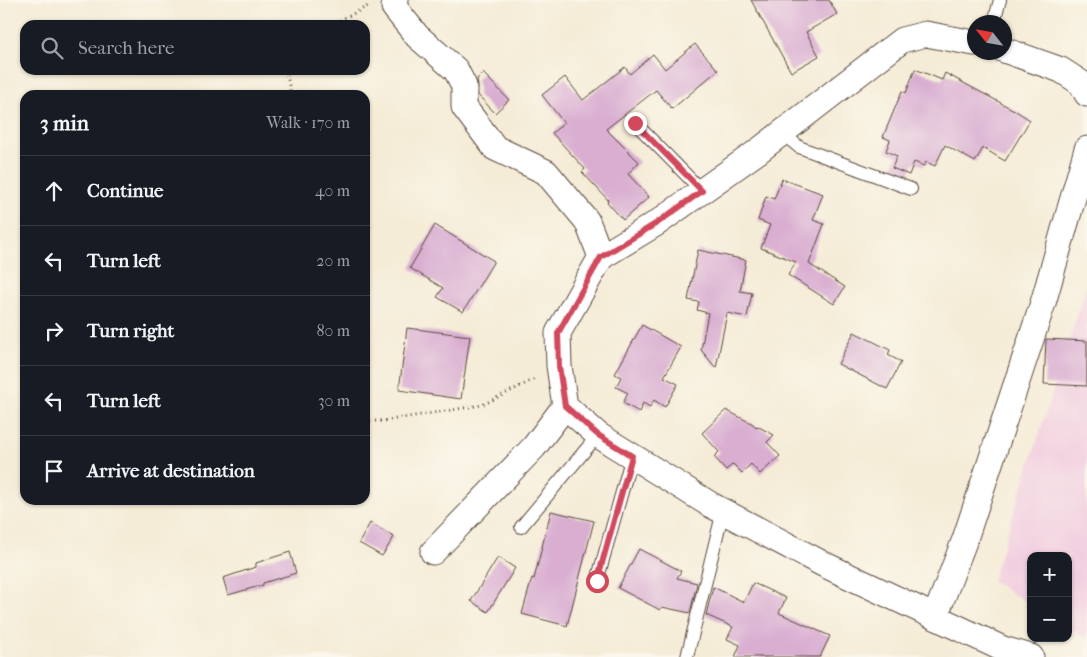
<!DOCTYPE html>
<html lang="en">
<head>
<meta charset="utf-8">
<style>
	:root { --surface:#171b24; --page:#242831; --text:#f1f3f6; --muted:#9ea1a6; --line:#363941 }
	body { margin:0; font-family:"IM FELL French Canon",serif; background:var(--page); color:var(--text) }
	.controls { position:absolute; right:15px; bottom:15px; display:grid; overflow:hidden; border-radius:10px; box-shadow:0 1px 4px #0004 }
	.controls button { width:45px; height:45px; display:grid; place-items:center; padding:0; border:0; border-bottom:1px solid var(--line); background:var(--surface); color:var(--text); font:25px sans-serif }
	.compass { position:absolute; left:967px; top:15px; width:45px; height:45px; border-radius:50%; background:var(--surface); box-shadow:0 1px 4px #0004; rotate:301deg }
	.stop { position:absolute; width:15px; height:15px; margin:-11px; border:4px solid #d1495b; border-radius:50%; background:#fff }
	.stop.end { background:#d1495b; border-color:#fff; box-shadow:0 1px 5px #0008 }
	.list { margin:0; padding:0; list-style:none }
	h2 { display:flex; justify-content:space-between; align-items:center; height:65px; margin:0; padding:0 20px; font-size:21px }
	h2 small { font-size:16px; font-weight:400; color:var(--muted) }
	.list li { display:grid; grid-template-columns:32px 1fr auto; gap:15px; align-items:center; box-sizing:border-box; height:70px; padding:0 20px; border-top:1px solid var(--line) }
	.list b { display:block; font-size:19px; white-space:nowrap }
	.list em { font-size:16px; font-style:normal; color:var(--muted) }
	.icon { flex:none; width:28px; height:28px; fill:none; stroke:currentColor; stroke-width:2; stroke-linecap:round; stroke-linejoin:round }
	.map { position:relative; flex:none; width:1087px; height:657px; overflow:hidden }
	.search { position:absolute; background:var(--surface); box-shadow:0 1px 4px #0004; left:20px; top:20px; width:350px; height:55px; display:flex; align-items:center; gap:12px; box-sizing:border-box; padding:0 18px; border-radius:15px; color:var(--muted); font-size:19px }
	.panel { position:absolute; background:var(--surface); box-shadow:0 1px 4px #0004; left:20px; top:90px; width:350px; height:415px; border-radius:15px }
	.map>svg:first-child { display:block }
	.built { fill:#f2cfe0 }
	.building { fill:#d9aed1 }
	.lines { fill:none; stroke-linecap:round; stroke-linejoin:round }
	.service-casing { stroke:#57473a; stroke-width:14 }
	.minor-casing { stroke:#57473a; stroke-width:27 }
	.path { stroke:#57473a; stroke-width:3; stroke-dasharray:1 4; stroke-linecap:butt }
	.service { stroke:#fff; stroke-width:12 }
	.minor { stroke:#fff; stroke-width:25 }
	.route { stroke:#d1495b; stroke-width:6 }
</style>
</head>
<body>
<div class="map">
<svg width="1087" height="657" viewBox="0 0 1087 657">
	<rect width="100%" height="100%" fill="#fbf7ec"/>
	<filter id="ink" filterUnits="userSpaceOnUse"><feTurbulence type="fractalNoise" baseFrequency=".02" numOctaves="2"/><feDisplacementMap in="SourceGraphic" scale="10" xChannelSelector="R" yChannelSelector="G"/><feConvolveMatrix kernelMatrix="1 2 1 2 8 2 1 2 1" color-interpolation-filters="sRGB"/></filter>
	<filter id="wash" filterUnits="userSpaceOnUse"><feTurbulence type="fractalNoise" baseFrequency=".0096" numOctaves="4" result="noise"/><feDisplacementMap in="SourceGraphic" scale="20" xChannelSelector="R" yChannelSelector="G"/><feGaussianBlur stdDeviation="1.12" result="paint"/><feColorMatrix in="noise" values="0 0 0 0 0 0 0 0 0 0 0 0 0 0 0 0 0 1.4 0 .05"/><feComposite in="paint" operator="in"/></filter>
	<g filter="url(#wash)">
		<rect width="100%" height="100%" fill="#f5ecd7"/>
		<path class="built" d="M1087,285V639L1068,627V556H1031V605L992,581Z"/>
		<g id="blocks">
			<g class="building">
				<path d="M751,0H829L837,14L806,32L819,56L791,72Z"/>
				<path d="M695,44L718,70L672,109L656,90L606,129L639,162L628,174L649,197L623,220L607,202L608,200L582,172L585,169L552,133L564,123L542,95L565,77L583,100L625,67L630,74L653,54L665,69Z"/>
				<path d="M915,69L942,80L945,73L1016,111L1030,120L1005,161L983,148L975,162L945,145L935,166L926,162L924,166L914,162L909,175L892,168L897,156L886,151L890,140L883,137L902,91L906,93Z"/>
				<path d="M483,73L509,100L495,113L478,95V86L477,79Z"/>
				<path d="M782,179L823,194L813,220L824,224L809,264L845,287L834,304L788,275L796,262L761,248L770,225L758,220L766,196L774,199Z"/>
				<path d="M435,225L494,261L463,312L437,297L443,288L410,268Z"/>
				<path d="M698,250L746,260L740,291L752,293L747,317L727,313L716,368L701,350L708,313L697,310L699,302L688,300Z"/>
				<path d="M642,325L681,347L664,377L678,384L665,407L654,400L650,407L643,403L639,412L623,403L628,393L616,387L621,377L615,374Z"/>
				<path d="M407,328L470,336L461,399L399,390Z"/>
				<path d="M854,332L890,350L888,355L901,362L887,389L838,364Z"/>
				<path d="M1046,339L1087,341V386L1044,384Z"/>
				<path d="M726,410L753,424L756,427L757,426L774,435L767,442L780,456L760,474L751,464L742,473L733,464L726,470L714,457L719,452L702,433Z"/>
				<path d="M551,511L594,521L567,626L522,614L532,578L534,579Z"/>
				<path d="M370,523L394,537L382,556L359,543Z"/>
				<path d="M639,549L681,571L677,578L697,583L690,613L662,607L660,610L618,588Z"/>
				<path d="M290,552L296,573L263,583V585L228,595L223,578L256,567V563Z"/>
				<path d="M498,557L515,568L488,612L471,601Z"/>
				<path d="M753,583L786,598L779,613L830,636L820,657H735L740,645L727,639L733,627L706,615L713,587L744,602Z"/>
			</g>
		</g>
	</g>
	<g filter="url(#ink)">
		<use href="#blocks" fill-opacity="0" stroke="#57473a" stroke-width="1"/>
		<g class="lines">
			<g class="service-casing">
				<g id="service">
					<path d="M994,22L1000,0"/>
					<path d="M635,123L702,191"/>
					<path d="M782,133L799,147L911,189"/>
					<path d="M521,527L598,435"/>
					<path d="M597,581L632,456"/>
					<path d="M687,657L723,511"/>
				</g>
			</g>
			<g class="minor-casing">
				<g id="minor">
					<path d="M395,0L394,7L417,36L456,70L464,86V107L495,148L546,172L587,221L601,257"/>
					<path d="M974,43L926,34L902,40L757,152L657,223L601,257L558,333L559,366L565,406L598,435L711,505L823,564L1003,649L1031,657"/>
					<path d="M1004,50L1061,70L1081,83L1087,94"/>
					<path d="M433,552L534,447L565,406"/>
					<path d="M935,617L965,539L1043,303L1087,149"/>
				</g>
			</g>
			<g class="path">
				<path d="M331,25L370,5"/>
				<path d="M286,70L291,95"/>
				<path d="M365,421H384L482,405L537,378"/>
			</g>
			<use href="#service" class="service"/>
			<use href="#minor" class="minor"/>
		</g>
	</g>
	<g class="lines" filter="url(#ink)">
		<path class="route" d="M597,581L632,456L598,435L565,406L559,366L558,333L601,257L657,223L702,191L635,123"/>
	</g>
</svg>
<div class="controls">
<button>+</button>
<button>−</button>
</div>
<svg class="compass" viewBox="-18 -18 36 36"><path d="M0-13l5 13h-10z" fill="#e53935"/><path d="M0 13l5-13h-10z" fill="#9ea1a6"/></svg>
<div class="stop" style="left:597px;top:581px"></div>
<div class="stop end" style="left:635px;top:123px"></div>
<div class="search"><svg class="icon" aria-label="search" viewBox="0 0 24 24"><circle cx="10" cy="10" r="6"/><path d="M15 15l6 6"/></svg>Search here</div>
<section class="panel">
<h2>3 min<small>Walk · 170 m</small></h2>
<ul class="list">
<li><svg class="icon" aria-label="ahead" viewBox="0 0 24 24"><path d="M12 20V5M6 11l6-6 6 6"/></svg><div><b>Continue</b></div><em>40 m</em></li>
<li><svg class="icon" aria-label="left" viewBox="0 0 24 24"><path d="M17 20v-9H6M10 6l-5 5 5 5"/></svg><div><b>Turn left</b></div><em>20 m</em></li>
<li><svg class="icon" aria-label="right" viewBox="0 0 24 24"><path d="M7 20v-9h11M14 6l5 5-5 5"/></svg><div><b>Turn right</b></div><em>80 m</em></li>
<li><svg class="icon" aria-label="left" viewBox="0 0 24 24"><path d="M17 20v-9H6M10 6l-5 5 5 5"/></svg><div><b>Turn left</b></div><em>30 m</em></li>
<li><svg class="icon" aria-label="arrive" viewBox="0 0 24 24"><path d="M6 21V4h12l-3 4 3 4H6"/></svg><div><b>Arrive at destination</b></div></li>
</ul>
</section>
</div>
</body>
</html>
